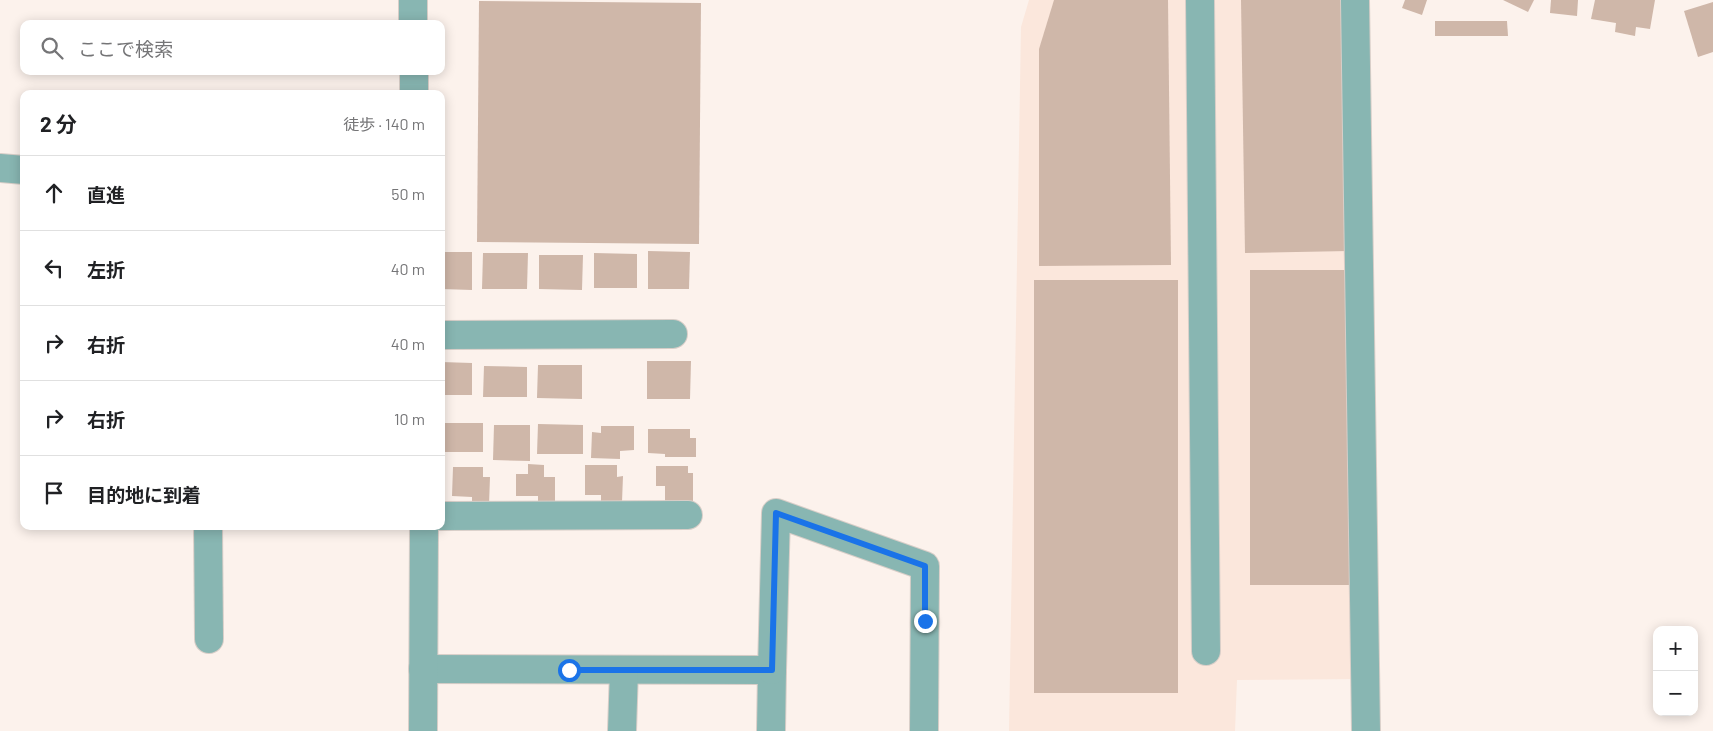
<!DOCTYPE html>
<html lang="ja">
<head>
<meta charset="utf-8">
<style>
	:root { --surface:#fff; --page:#f6f6f6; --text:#202124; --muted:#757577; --line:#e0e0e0 }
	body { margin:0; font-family:Barlow,"Noto Sans JP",sans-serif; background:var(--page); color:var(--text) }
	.controls { position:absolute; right:15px; bottom:15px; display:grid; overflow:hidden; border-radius:10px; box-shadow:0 2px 12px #0003 }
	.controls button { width:45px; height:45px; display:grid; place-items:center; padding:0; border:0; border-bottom:1px solid var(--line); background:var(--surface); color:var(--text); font:25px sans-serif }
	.stop { position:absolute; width:15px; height:15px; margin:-11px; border:4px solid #1a73e8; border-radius:50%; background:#fff }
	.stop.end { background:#1a73e8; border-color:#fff; box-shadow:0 1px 5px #0008 }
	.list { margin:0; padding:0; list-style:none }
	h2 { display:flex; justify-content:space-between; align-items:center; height:65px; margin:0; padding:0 20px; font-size:21px }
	h2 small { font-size:16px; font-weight:400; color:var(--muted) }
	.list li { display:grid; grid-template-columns:32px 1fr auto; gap:15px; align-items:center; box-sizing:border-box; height:75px; padding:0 20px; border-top:1px solid var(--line) }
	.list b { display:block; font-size:19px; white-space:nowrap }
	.list em { font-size:16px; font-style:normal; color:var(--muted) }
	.icon { flex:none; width:28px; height:28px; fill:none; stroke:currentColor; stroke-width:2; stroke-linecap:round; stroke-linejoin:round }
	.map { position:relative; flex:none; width:1713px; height:731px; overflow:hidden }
	.search { position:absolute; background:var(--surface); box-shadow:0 2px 12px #0003; left:20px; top:20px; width:425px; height:55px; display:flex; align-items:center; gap:12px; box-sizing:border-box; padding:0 18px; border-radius:10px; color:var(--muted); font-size:19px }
	.panel { position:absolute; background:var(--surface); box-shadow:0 2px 12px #0003; left:20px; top:90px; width:425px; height:440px; border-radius:10px }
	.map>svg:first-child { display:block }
	.built { fill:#fbe7dc }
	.building { fill:#cfb7a9 }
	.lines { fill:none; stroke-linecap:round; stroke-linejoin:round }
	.minor-casing { stroke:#d8cec8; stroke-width:30 }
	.minor { stroke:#88b6b2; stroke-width:28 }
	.route { stroke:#1a73e8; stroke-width:6 }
</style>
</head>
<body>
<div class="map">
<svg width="1713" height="731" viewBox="0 0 1713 731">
	<rect width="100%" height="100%" fill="#fcf2ec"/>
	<path class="built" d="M1029,0H1347L1360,679L1237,680L1235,731H1009L1021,27Z"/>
	<g class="building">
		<path d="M1054,0H1168L1171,265L1039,266V49Z"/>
		<path d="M1241,0H1345L1349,251L1245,253Z"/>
		<path d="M1405,0H1427L1422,15L1402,8Z"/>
		<path d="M1503,0H1534L1528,12Z"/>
		<path d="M1551,0H1578L1577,16L1550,13Z"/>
		<path d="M1595,0H1655L1650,29L1636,27L1635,36L1615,32L1616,23L1591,19Z"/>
		<path d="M479,1L701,3L699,244L477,242Z"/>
		<path d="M1713,2V52L1698,57L1684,11Z"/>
		<path d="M1435,21H1507L1508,36H1435Z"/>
		<path d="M648,251L690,252L689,289H648Z"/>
		<path d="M441,252H472V290L441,289Z"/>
		<path d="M483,253H528L527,289H482Z"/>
		<path d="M594,253L637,254V288H594Z"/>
		<path d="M539,255H583L582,290L539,289Z"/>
		<rect x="1250" y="270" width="100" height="315"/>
		<rect x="1034" y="280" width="144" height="413"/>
		<path d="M647,361H691L690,399H647Z"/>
		<path d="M441,362L472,363V395H441Z"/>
		<path d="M538,365H582V399L537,398Z"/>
		<path d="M484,366L527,367V397H483Z"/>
		<rect x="441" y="423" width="42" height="29"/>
		<path d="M538,424L583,425V454H537Z"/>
		<path d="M494,425H530V461L493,460Z"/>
		<path d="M601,426H634V450L620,451V459L591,458L592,432L601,433Z"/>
		<path d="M648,429H690V438H696V457H665V454L648,453Z"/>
		<path d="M528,464L544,465V477H555V502L538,501V496H516V474H528Z"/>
		<path d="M585,465H617V477L623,476L622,502H601V495H585Z"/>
		<path d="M656,466H688V473H693V502L665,501V486H656Z"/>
		<path d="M453,467H483V477H490L489,505L472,504V497L452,496Z"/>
	</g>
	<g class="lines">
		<g class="minor-casing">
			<g id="minor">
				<path d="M413,0V24"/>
				<path d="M1200,0L1206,651"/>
				<path d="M1355,0L1366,731"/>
				<path d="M414,71V94"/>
				<path d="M0,168L24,170"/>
				<path d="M441,335L673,334"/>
				<path d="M441,516L688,515"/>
				<path d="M208,526L209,639"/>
				<path d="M423,669L772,670L771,731"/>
				<path d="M772,670L776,513L925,566L924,731"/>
				<path d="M423,731L424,526"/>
				<path d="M622,731L624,670"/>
			</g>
		</g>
		<use href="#minor" class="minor"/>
	</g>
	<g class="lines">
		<path class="route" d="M569,670H772L776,513L925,566V621"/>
	</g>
</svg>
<div class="controls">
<button>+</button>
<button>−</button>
</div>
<div class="stop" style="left:569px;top:670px"></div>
<div class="stop end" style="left:925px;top:621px"></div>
<div class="search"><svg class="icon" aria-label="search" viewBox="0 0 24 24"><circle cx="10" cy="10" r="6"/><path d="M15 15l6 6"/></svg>ここで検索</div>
<section class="panel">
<h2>2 分<small>徒歩 · 140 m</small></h2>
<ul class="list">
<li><svg class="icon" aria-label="ahead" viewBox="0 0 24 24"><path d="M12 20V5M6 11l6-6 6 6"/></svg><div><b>直進</b></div><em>50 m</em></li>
<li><svg class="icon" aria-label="left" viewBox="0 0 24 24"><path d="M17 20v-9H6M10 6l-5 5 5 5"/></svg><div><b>左折</b></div><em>40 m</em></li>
<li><svg class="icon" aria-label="right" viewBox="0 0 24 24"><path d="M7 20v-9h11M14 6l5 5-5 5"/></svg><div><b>右折</b></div><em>40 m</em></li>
<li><svg class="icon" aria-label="right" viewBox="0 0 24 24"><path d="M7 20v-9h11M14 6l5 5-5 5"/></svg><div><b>右折</b></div><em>10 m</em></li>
<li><svg class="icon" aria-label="arrive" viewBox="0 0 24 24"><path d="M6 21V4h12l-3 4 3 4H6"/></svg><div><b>目的地に到着</b></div></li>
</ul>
</section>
</div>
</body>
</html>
